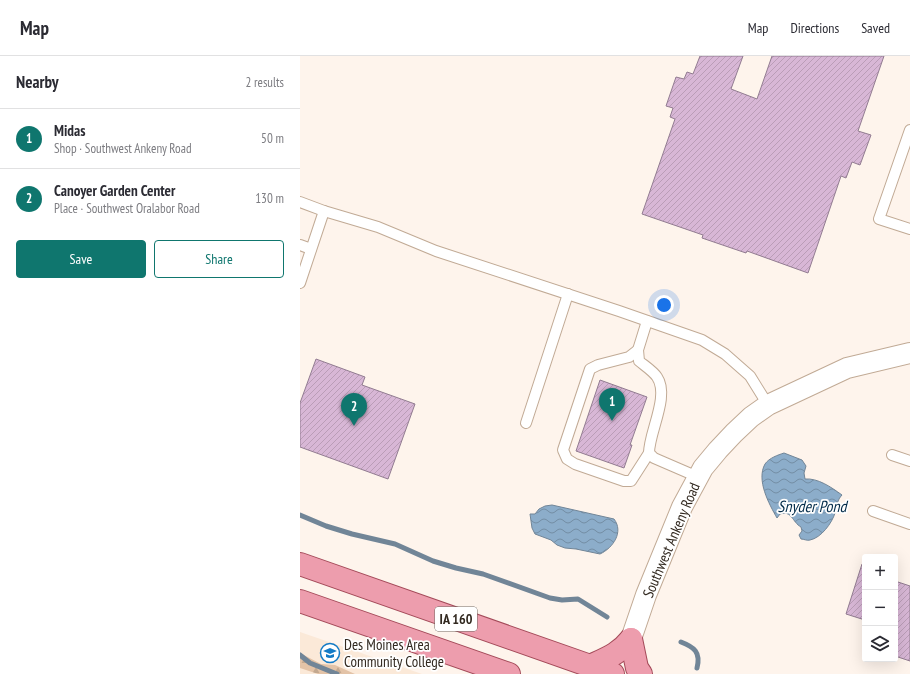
<!DOCTYPE html>
<html lang="en">
<head>
<meta charset="utf-8">
<style>
	:root { --surface:#fff; --page:#f7f7f7; --text:#2b2b33; --muted:#7c7c81; --line:#e1e1e2; --accent:#0f766e }
	body { margin:0; font-family:"PT Sans Narrow",sans-serif; background:var(--page); color:var(--text) }
	.controls { position:absolute; right:12px; bottom:12px; display:grid; overflow:hidden; border-radius:4px; box-shadow:0 4px 16px #0002 }
	.controls button { width:36px; height:36px; display:grid; place-items:center; padding:0; border:0; border-bottom:1px solid var(--line); background:var(--surface); color:var(--text); font:20px sans-serif }
	.you { position:absolute; left:364px; top:249px; width:14px; height:14px; margin:-10px; border:3px solid #fff; border-radius:50%; background:#1a73e8; box-shadow:0 0 0 6px #1a73e833 }
	.badge { display:grid; place-items:center; width:26px; height:26px; border-radius:50%; background:var(--accent); color:#fff; font-size:13px; font-weight:700 }
	.pin { position:absolute; translate:-50% -33px; filter:drop-shadow(0 1px 2px #0008) }
	.pin::after { content:''; position:absolute; top:21px; width:14px; height:12px; background:inherit; clip-path:polygon(0 0,100% 0,50% 100%) }
	.list { margin:0; padding:0; list-style:none }
	h2 { display:flex; justify-content:space-between; align-items:center; height:52px; margin:0; padding:0 16px; font-size:17px }
	h2 small { font-size:13px; font-weight:400; color:var(--muted) }
	.list li { display:grid; grid-template-columns:26px 1fr auto; gap:12px; align-items:center; box-sizing:border-box; height:60px; padding:0 16px; border-top:1px solid var(--line) }
	.list b { display:block; font-size:15px; white-space:nowrap }
	.list p { margin:0; font-size:13px; white-space:nowrap; color:var(--muted) }
	.list em { font-size:13px; font-style:normal; color:var(--muted) }
	.actions { display:flex; gap:8px; padding:12px 16px }
	.actions a { flex:1; padding:9px 0; border:1px solid var(--accent); border-radius:4px; text-align:center; font-size:14px; color:var(--accent) }
	.actions .main { background:var(--accent); color:#fff }
	.icon { flex:none; width:22px; height:22px; fill:none; stroke:currentColor; stroke-width:2; stroke-linecap:round; stroke-linejoin:round }
	.map { position:relative; flex:none; width:610px; height:618px; overflow:hidden }
	header { display:flex; align-items:center; gap:24px; box-sizing:border-box; height:56px; padding:0 20px; background:var(--surface); border-bottom:1px solid var(--line) }
	header strong { font-size:19px }
	nav { display:flex; gap:22px; margin-inline-start:auto; font-size:14px }
	main { display:flex }
	aside { flex:1; background:var(--surface) }
	.map>svg:first-child { display:block }
	.built { fill:#fbe9d8 }
	.forest { fill:url(#forest-firs) }
	.water { fill:url(#water-waves); stroke:#718597 }
	.lines { fill:none; stroke-linecap:round; stroke-linejoin:round }
	.stream { stroke:#718597; stroke-width:5 }
	.building { fill:url(#building-hatch); stroke:#927c91 }
	.lane-casing { stroke:#c1aa95; stroke-width:12 }
	.street-casing { stroke:#c1aa95; stroke-width:22 }
	.primary-casing { stroke:#a44a59; stroke-width:24 }
	.lane { stroke:#fff; stroke-width:10 }
	.street { stroke:#fff; stroke-width:20 }
	.primary { stroke:#ed9dad; stroke-width:22 }
	.labels { text-anchor:middle; dominant-baseline:central; stroke-width:3.5; stroke-linejoin:round; paint-order:stroke }
	.shield { fill:#fff; stroke:#706963; stroke-width:1 }
	.shield-label { font-size:14px; font-weight:bold; fill:#322920 }
	.street-label { font-size:15px; fill:#322920; stroke:#fff }
	.poi-label { font-size:15px; fill:#322920; stroke:#fff; text-anchor:start }
	.water-label { font-size:16px; font-style:italic; fill:#022b49; stroke:#fff }
</style>
</head>
<body>
<header>
<strong>Map</strong>
<nav><a>Map</a><a>Directions</a><a>Saved</a></nav>
</header>
<main>
<aside>
<h2>Nearby<small>2 results</small></h2>
<ul class="list">
<li><span class="badge">1</span><div><b>Midas</b><p>Shop · Southwest Ankeny Road</p></div><em>50 m</em></li>
<li><span class="badge">2</span><div><b>Canoyer Garden Center</b><p>Place · Southwest Oralabor Road</p></div><em>130 m</em></li>
</ul>
<div class="actions"><a class="main">Save</a><a>Share</a></div>
</aside>
<div class="map">
<svg width="610" height="618" viewBox="0 0 610 618">
	<defs>
		<pattern id="forest-firs" width="22" height="20" patternUnits="userSpaceOnUse"><rect width="22" height="20" fill="#e3c3a7"/><path d="M5 1l3.5 6h-7zM16 11l3.5 6h-7z" fill="#c3a88f"/></pattern>
		<pattern id="water-waves" width="16" height="10" patternUnits="userSpaceOnUse"><rect width="16" height="10" fill="#8cadca"/><path d="M0 5q4-4 8 0t8 0" fill="none" stroke="#738da4"/></pattern>
		<pattern id="building-hatch" width="6" height="6" patternUnits="userSpaceOnUse"><rect width="6" height="6" fill="#d8b7d6"/><path d="M-1 1l2-2M0 6l6-6M5 7l2-2" fill="none" stroke="#ba9db7"/></pattern>
	</defs>
	<rect width="100%" height="100%" fill="#fef4ec"/>
	<path class="built" d="M0,576L122,618H0Z"/>
	<path class="forest" d="M0,597L21,608L35,609L55,618H18L0,612Z"/>
	<g class="water">
		<path d="M484,397L502,404L506,410L504,417L505,423C518,422 531,431 542,439C537,444 537,450 535,457C532,467 521,482 510,484C507,485 504,483 501,483L499,479L502,475L501,471C492,466 492,454 480,458L477,462C469,448 456,424 465,408C469,402 478,399 484,397Z"/>
		<path d="M245,450L252,449L314,463C324,476 313,492 300,498L276,493L265,492L257,489L251,484L235,478L232,472L230,458H235L239,453Z"/>
	</g>
	<g class="lines">
		<g class="stream">
			<path d="M0,459L26,470L52,478L95,488L133,505L156,512L183,518L250,542L262,544L278,543L307,561"/>
			<path d="M381,586C394,591 401,596 397,612"/>
			<path d="M0,599L10,607L37,618"/>
		</g>
	</g>
	<g class="building">
		<path d="M400,0H443L431,33L457,43L472,0H584L558,75L571,79L560,109L552,106L546,122L541,120L508,217L447,195L446,197L402,182L403,179L342,158L375,63L370,61L373,52L366,50L376,21L384,23L387,16L393,18Z"/>
		<path d="M16,303L65,321L62,329L115,348L88,423L0,391V347Z"/>
		<path d="M300,324L347,341L330,389H332L324,412L276,395Z"/>
		<path d="M562,508L565,509V564L546,558Z"/>
		<path d="M595,525L610,530V605L595,600Z"/>
	</g>
	<g class="lines">
		<g class="lane-casing">
			<g id="lane">
				<path d="M610,74L579,163L610,173"/>
				<path d="M0,146L24,155L78,171L136,195L319,255L402,284L425,298L450,320L468,349"/>
				<path d="M0,189L11,193"/>
				<path d="M0,227L24,155"/>
				<path d="M347,265L338,294L339,305C345,310 353,315 357,321C370,340 349,376 349,397L354,402L398,421"/>
				<path d="M338,294L329,301L298,309L290,313L263,394L267,403L275,408L324,425H331L349,397"/>
				<path d="M226,367L268,238"/>
				<path d="M592,399L610,405"/>
				<path d="M573,455L610,468"/>
			</g>
		</g>
		<g class="street-casing">
			<path id="street" d="M331,583L346,539L382,451L403,412L418,394L434,377L451,361L468,349L547,312L610,297"/>
		</g>
		<g class="primary-casing">
			<g id="primary">
				<path d="M0,508L313,618"/>
				<path d="M0,545L209,618"/>
				<path d="M331,583L337,612L341,618"/>
				<path d="M290,610C307,602 319,598 331,583"/>
			</g>
		</g>
		<use href="#lane" class="lane"/>
		<use href="#street" class="street"/>
		<use href="#primary" class="primary"/>
	</g>
	<defs>
		<g id="university-ring" transform="scale(1)"><circle r="9.5" fill="#fff" stroke="#147bc6" stroke-width="1.5"/><path d="M0-5L7-2L0 1L-7-2ZM-4 1L0 2.5L4 1V4Q0 6-4 4Z" fill="#147bc6"/></g>
	</defs>
	<g fill-rule="evenodd">
		<use href="#university-ring" x="30" y="597"/>
	</g>
	<g class="labels">
		<rect class="shield" x="135" y="551" width="42" height="24" rx="3"/>
		<g class="shield-label">
			<text x="156" y="563">IA 160</text>
		</g>
		<g class="street-label">
			<text transform="translate(371 484) rotate(-67)">Southwest Ankeny Road</text>
		</g>
		<g class="poi-label">
			<text x="44" y="588">Des Moines Area<tspan x="44" dy="17">Community College</tspan></text>
		</g>
		<g class="water-label">
			<text x="512" y="450">Snyder Pond</text>
		</g>
	</g>
</svg>
<div class="controls">
<button>+</button>
<button>−</button>
<button><svg class="icon" aria-label="layers" viewBox="0 0 24 24"><path d="M12 4l9 5-9 5-9-5zM3 14l9 5 9-5"/></svg></button>
</div>
<div class="you"></div>
<div class="pin badge" style="left:312px;top:365px">1</div>
<div class="pin badge" style="left:54px;top:370px">2</div>
</div>
</main>
</body>
</html>
